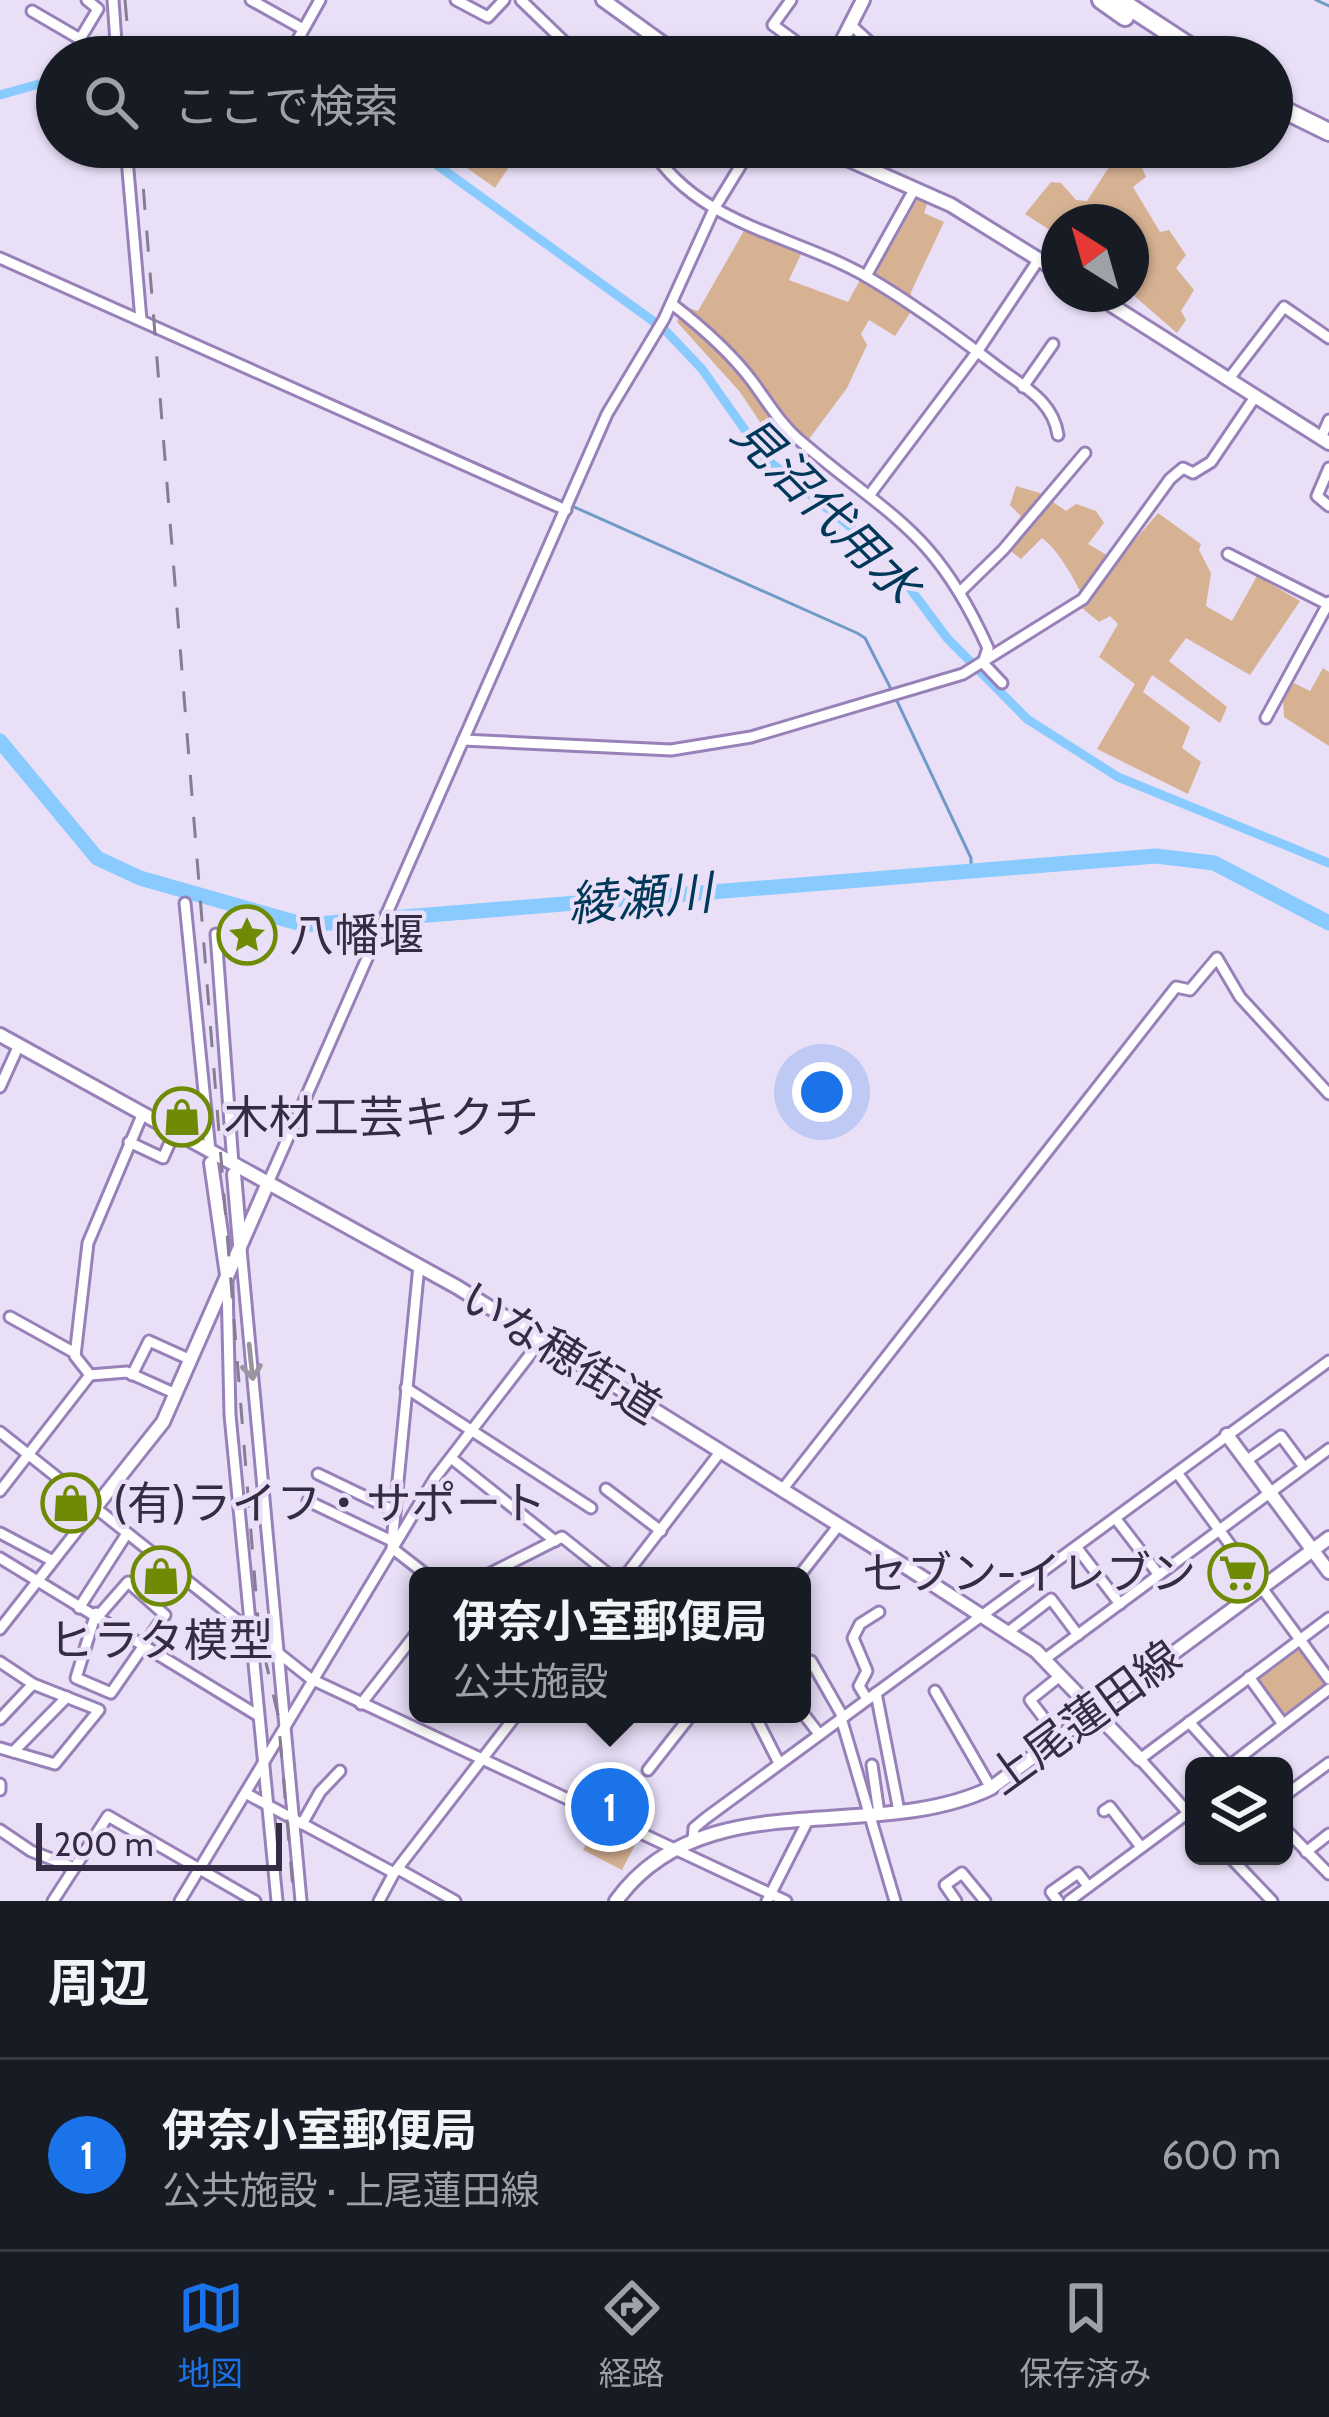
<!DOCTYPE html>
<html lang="ja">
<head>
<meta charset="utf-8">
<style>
	:root { --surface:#171b24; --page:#20242c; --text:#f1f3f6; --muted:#9ea1a6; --line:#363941; --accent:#1a73e8 }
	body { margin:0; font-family:Cabin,"Noto Sans JP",sans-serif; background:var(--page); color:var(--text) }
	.controls { position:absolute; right:36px; bottom:36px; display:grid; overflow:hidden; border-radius:18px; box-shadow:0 3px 9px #0004 }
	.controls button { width:108px; height:108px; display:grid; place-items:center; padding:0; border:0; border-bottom:3px solid var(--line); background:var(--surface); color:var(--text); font:60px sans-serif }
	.compass { position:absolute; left:1041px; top:204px; width:108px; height:108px; border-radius:50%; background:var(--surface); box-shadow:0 3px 9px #0004; rotate:323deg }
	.scale { position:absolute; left:36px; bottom:30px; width:246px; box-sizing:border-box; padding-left:12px; border:6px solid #352b42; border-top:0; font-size:33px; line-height:42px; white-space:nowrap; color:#352b42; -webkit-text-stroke:9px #e9e0f8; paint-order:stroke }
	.you { position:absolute; left:822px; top:1092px; width:42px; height:42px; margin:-30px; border:9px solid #fff; border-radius:50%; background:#1a73e8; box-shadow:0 0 0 18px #1a73e833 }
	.badge { display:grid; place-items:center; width:78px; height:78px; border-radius:50%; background:var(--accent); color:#fff; font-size:39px; font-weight:700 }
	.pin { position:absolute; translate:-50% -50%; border:6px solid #fff; box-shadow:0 3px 12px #0006 }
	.popup { position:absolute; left:409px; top:1567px; width:402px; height:156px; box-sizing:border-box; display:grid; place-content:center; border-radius:18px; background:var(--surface); filter:drop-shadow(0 3px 9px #0005); font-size:39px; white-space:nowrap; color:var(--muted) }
	.popup b { font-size:45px; color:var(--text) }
	.popup::after { content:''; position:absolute; left:50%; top:100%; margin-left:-24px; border:24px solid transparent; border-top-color:var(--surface) }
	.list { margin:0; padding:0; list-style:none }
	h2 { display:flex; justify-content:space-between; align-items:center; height:156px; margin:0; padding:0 48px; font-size:51px }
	h2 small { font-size:39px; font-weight:400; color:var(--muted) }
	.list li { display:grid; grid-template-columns:78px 1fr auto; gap:36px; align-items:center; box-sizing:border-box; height:192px; padding:0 48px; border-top:3px solid var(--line) }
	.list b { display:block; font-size:45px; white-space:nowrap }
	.list p { margin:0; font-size:39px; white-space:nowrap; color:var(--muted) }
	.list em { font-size:39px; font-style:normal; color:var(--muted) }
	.icon { flex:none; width:66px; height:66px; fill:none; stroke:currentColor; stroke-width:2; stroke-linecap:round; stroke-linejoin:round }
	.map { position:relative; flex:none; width:1329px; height:1901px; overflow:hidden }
	.search { position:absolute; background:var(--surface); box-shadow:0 3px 9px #0004; left:36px; right:36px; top:36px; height:132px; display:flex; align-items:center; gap:30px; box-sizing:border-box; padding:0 42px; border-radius:66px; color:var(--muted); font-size:45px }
	.sheet { height:348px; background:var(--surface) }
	nav { display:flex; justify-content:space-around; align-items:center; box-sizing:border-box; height:168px; border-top:3px solid var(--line); background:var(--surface); font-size:33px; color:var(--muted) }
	nav a { display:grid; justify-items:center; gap:6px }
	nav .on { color:var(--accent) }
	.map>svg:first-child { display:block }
	.green { fill:#d6b192 }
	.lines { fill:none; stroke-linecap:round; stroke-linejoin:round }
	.stream { stroke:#709bc6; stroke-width:3 }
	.canal { stroke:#89cbfe; stroke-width:9 }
	.river { stroke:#89cbfe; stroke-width:15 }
	.street-casing { stroke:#9781b8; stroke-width:15 }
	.secondary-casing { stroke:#9781b8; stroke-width:18 }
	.highway-casing { stroke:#9781b8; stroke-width:22 }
	.street { stroke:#fff; stroke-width:9 }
	.secondary { stroke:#fff; stroke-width:12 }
	.highway { stroke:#fff; stroke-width:16 }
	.rail { stroke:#867c93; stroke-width:3; stroke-dasharray:21 21; stroke-linecap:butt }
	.oneway { stroke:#9a95a0 }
	.labels { text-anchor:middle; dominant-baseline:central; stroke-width:9; stroke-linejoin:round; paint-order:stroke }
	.poi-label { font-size:45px; fill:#352b42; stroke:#e9e0f8; text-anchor:start }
	.street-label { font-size:45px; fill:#352b42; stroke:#e9e0f8 }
	.water-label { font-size:48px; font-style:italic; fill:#013758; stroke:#e9e0f8 }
</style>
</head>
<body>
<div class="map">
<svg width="1329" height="1901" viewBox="0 0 1329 1901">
	<rect width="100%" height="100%" fill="#e9e0f8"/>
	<g class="green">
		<path d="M438,147H539L530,163L516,156L495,188Z"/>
		<path d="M1139,161L1146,177L1133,187L1160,232L1169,230L1186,255L1176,268L1194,290L1181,311L1186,320L1177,333L1131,293V222H1059V236L1025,214L1051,182L1061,183L1076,200L1087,201L1111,164Z"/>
		<path d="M919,197L928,201L924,213L944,222L911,292L910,313L895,336L869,320L861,334L867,345L847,388L809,439L789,422L774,443L740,392L677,322L683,306L698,311L745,229L801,254L789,280L848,302L860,280L869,284Z"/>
		<path d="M1016,486L1040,493L1066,511L1076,504L1096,511L1104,523L1088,544L1117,561L1158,513L1201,544L1199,550L1211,573L1206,606L1232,621L1257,576L1300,601L1250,675L1186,638L1169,661L1227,707L1220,723L1152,675L1143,692L1190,727L1182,748L1201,762L1188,794L1097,749L1135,684L1099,657L1118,624L1110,616L1099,622L1082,608L1086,603C1076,582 1059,550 1042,538L1021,559L1008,549L1007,534L1021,516L1010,505Z"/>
		<path d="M1323,668L1329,672V746L1284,717L1283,697L1294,683L1310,691Z"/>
		<path d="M1298,1645L1329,1686L1283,1719L1253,1678Z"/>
		<path d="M599,1819L638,1839L622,1870L583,1850Z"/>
	</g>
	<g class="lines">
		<g class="stream">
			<path d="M1316,0L1329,6"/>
			<path d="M0,253L131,311"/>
			<path d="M237,359L563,502"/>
			<path d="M572,506L857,633L865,638L892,691"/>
			<path d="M896,699L971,858V872"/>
			<path d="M1210,1510L1261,1579"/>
			<path d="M1267,1587L1301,1632"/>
			<path d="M1306,1640L1329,1670"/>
		</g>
		<g class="canal">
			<path d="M146,57H188"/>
			<path d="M0,95L57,79"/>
			<path d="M412,147L664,329L702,369L764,457L885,555L947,638L1027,719L1118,777L1329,863"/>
		</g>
		<path class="river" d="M0,741L97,858L140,878L305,925L1156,856L1214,863L1329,923"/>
		<g class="street-casing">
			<g id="street">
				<path d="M87,0L98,9L80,39L79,50L86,53L116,44"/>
				<path d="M113,0L117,57"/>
				<path d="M251,0L303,29"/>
				<path d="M456,0L488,17L504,0"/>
				<path d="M521,0L580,57"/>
				<path d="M791,0L773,25L817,57"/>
				<path d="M32,11L80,39"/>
				<path d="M852,26L886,57"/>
				<path d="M288,57L320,0"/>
				<path d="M126,147L141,320"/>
				<path d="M650,147C698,226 794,234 869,278C915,305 957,336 999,368C1024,387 1053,401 1058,435"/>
				<path d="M0,258L566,510"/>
				<path d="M866,276L915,188"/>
				<path d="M672,304C699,325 731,353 752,381C767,401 778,421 798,439C890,518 934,528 988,648L983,663"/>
				<path d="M1228,380L1284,307L1329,338"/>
				<path d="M1023,387L1053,344"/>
				<path d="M1321,438L1329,420"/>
				<path d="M1329,468L1317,496L1329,506"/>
				<path d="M871,493L977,352L1039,259"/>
				<path d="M1228,554L1329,605"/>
				<path d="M962,590L1003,550L1085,453"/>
				<path d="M983,663L1002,683"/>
				<path d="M1266,718L1329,602"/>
				<path d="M463,740L671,750L751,737L963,674L1083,599L1170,479L1183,468L1193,473L1211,462L1255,397"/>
				<path d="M185,903L210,1151"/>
				<path d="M216,934L233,1164"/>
				<path d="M0,1087L19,1045"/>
				<path d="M129,1142L163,1158L175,1131"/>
				<path d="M268,1183L607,414L664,319L714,209L752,147"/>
				<path d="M241,1249L301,1901"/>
				<path d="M227,1282L230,1415L277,1901"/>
				<path d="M10,1317L75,1353"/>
				<path d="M90,1375L127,1372L176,1394"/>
				<path d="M132,1375L149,1341L191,1360"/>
				<path d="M406,1388L591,1508"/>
				<path d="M0,1432L311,1679L786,1901"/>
				<path d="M451,1458L555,1541"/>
				<path d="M1246,1461L1281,1436L1304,1467"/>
				<path d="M318,1474L395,1511"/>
				<path d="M1178,1474L1329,1679"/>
				<path d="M606,1489L661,1531"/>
				<path d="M782,1490L1176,987L1190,990L1217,958L1240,997L1329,1094"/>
				<path d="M0,1491L90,1375L75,1356L88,1243L143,1113"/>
				<path d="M308,1501L392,1541"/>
				<path d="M1116,1519L1159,1575"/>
				<path d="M0,1533L53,1561"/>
				<path d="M392,1543L419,1265"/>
				<path d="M392,1548L428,1576"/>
				<path d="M1077,1548L1120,1604"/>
				<path d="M0,1558L257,1715"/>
				<path d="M485,1576L562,1537L611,1576"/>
				<path d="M625,1576L721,1451"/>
				<path d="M799,1576L839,1525"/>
				<path d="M79,1608L126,1535"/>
				<path d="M96,1613L76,1678L111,1693L165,1615L128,1582L100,1614"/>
				<path d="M0,1629L94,1509"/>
				<path d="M1008,1632L1051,1599L1078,1635"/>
				<path d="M1045,1659L1329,1449"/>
				<path d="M811,1661L843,1717"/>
				<path d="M0,1662L33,1684L99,1710L55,1764L0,1748"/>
				<path d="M1249,1677L1283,1724"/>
				<path d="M935,1691L991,1788"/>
				<path d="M876,1693L899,1811"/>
				<path d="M867,1699L859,1686L867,1671L853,1638L860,1624L879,1612"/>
				<path d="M361,1704L418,1631"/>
				<path d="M802,1712L819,1734"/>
				<path d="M754,1714L779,1763"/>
				<path d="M841,1718L895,1901"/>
				<path d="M0,1719L33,1684"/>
				<path d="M1189,1722L1229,1766"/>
				<path d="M1059,1738L1030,1700L1060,1676"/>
				<path d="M13,1752L67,1697"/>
				<path d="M872,1765L879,1813"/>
				<path d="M1229,1766L1329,1689"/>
				<path d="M648,1770L692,1714"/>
				<path d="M0,1784V1790"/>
				<path d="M247,1794L394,1873"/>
				<path d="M1284,1796L1329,1763"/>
				<path d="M1104,1811L1110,1807L1141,1847"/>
				<path d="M1194,1819L1140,1759L1329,1618"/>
				<path d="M302,1824L320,1792L340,1771"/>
				<path d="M1284,1828L1329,1874"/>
				<path d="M0,1830L31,1851L72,1867"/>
				<path d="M693,1840L694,1828L706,1818L1329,1361"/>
				<path d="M1306,1852L1329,1834"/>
				<path d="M1229,1856L1272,1901"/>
				<path d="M398,1869L455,1901"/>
				<path d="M53,1901L108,1816L255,1901"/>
				<path d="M180,1901L435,1478L542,1339"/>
				<path d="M379,1901L394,1873L517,1714"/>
				<path d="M767,1901L808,1820"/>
				<path d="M956,1901L945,1885L962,1873L985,1901"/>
				<path d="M1058,1901L1051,1892L1078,1873L1088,1886"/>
				<path d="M1069,1901L1188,1813"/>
			</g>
		</g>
		<g class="secondary-casing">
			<g id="secondary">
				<path d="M603,0L682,57"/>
				<path d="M834,57L863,0"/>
				<path d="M820,147L951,205L1059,272"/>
				<path d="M1094,294L1329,443"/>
				<path d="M0,1035L457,1287L903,1565L1036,1651L1140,1759"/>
				<path d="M211,1163L227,1275"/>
				<path d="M234,1174L240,1244"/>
				<path d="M1227,1435L1329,1572"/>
				<path d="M94,1509L163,1422L268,1183"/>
				<path d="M616,1901C703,1780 873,1845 991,1788L1329,1538"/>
			</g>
		</g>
		<g class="highway-casing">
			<g id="highway">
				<path d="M1101,0L1125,17"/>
				<path d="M1119,0L1206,57"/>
				<path d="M1272,104L1329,132"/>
			</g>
		</g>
		<use href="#street" class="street"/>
		<use href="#secondary" class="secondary"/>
		<use href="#highway" class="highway"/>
		<g class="rail">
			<path d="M125,0L130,57"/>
			<path d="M140,147L259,1632L278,1715L294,1901"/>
		</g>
	</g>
	<defs><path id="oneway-shaft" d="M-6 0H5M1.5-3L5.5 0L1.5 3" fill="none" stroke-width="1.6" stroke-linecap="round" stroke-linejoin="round" transform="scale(3)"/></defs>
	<use class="oneway" href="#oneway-shaft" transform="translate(251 1362) rotate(84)"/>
	<defs>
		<g id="sight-ring" transform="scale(3)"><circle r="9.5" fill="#e9e0f8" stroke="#6f8b05" stroke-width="1.5"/><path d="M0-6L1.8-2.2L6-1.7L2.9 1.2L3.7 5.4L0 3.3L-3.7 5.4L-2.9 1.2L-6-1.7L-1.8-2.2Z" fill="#6f8b05"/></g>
		<g id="shop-ring" transform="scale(3)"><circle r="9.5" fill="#e9e0f8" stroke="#6f8b05" stroke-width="1.5"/><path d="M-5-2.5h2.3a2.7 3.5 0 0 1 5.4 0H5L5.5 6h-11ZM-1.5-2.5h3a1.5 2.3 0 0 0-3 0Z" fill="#6f8b05"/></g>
		<g id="supermarket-ring" transform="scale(3)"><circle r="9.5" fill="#e9e0f8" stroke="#6f8b05" stroke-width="1.5"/><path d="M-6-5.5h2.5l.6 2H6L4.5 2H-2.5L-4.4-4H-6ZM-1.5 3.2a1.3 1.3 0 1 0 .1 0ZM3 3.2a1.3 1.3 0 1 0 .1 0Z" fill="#6f8b05"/></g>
	</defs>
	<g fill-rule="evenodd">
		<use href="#sight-ring" x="247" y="935"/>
		<use href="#shop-ring" x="182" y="1117"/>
		<use href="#shop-ring" x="71" y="1503"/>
		<use href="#supermarket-ring" x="1238" y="1573"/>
		<use href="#shop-ring" x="161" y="1576"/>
	</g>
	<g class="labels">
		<g class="poi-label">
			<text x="289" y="935">八幡堰</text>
			<text x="224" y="1117">木材工芸キクチ</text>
			<text x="113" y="1503">(有)ライフ・サポート</text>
			<text x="1196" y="1573" text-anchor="end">セブン-イレブン</text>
			<text x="161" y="1640" text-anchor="middle">ヒラタ模型</text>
		</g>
		<g class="street-label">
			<text transform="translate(561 1352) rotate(32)">いな穂街道</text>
			<text transform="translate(1084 1717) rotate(-36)">上尾蓮田線</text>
		</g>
		<g class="water-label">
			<text transform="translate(826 509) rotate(45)">見沼代用水</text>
			<text transform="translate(640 898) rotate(-5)">綾瀬川</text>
		</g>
	</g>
</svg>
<div class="controls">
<button><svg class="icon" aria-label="layers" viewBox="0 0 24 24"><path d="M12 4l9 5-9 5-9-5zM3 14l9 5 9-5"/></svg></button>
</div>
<svg class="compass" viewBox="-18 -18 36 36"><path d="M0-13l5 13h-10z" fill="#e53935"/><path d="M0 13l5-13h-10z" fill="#9ea1a6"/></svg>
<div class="scale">200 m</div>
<div class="you"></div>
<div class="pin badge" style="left:610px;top:1807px">1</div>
<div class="popup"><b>伊奈小室郵便局</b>公共施設</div>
<div class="search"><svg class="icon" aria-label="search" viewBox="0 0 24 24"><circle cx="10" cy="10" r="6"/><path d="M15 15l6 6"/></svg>ここで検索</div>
</div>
<section class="sheet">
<h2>周辺<small></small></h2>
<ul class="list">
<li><span class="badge">1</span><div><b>伊奈小室郵便局</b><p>公共施設 · 上尾蓮田線</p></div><em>600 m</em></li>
</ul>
</section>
<nav>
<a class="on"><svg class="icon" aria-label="map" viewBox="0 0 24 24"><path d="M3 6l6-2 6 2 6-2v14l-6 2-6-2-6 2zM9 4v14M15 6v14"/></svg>地図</a>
<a><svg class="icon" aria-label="directions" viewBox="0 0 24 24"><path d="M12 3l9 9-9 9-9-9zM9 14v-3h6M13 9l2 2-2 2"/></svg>経路</a>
<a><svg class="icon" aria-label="saved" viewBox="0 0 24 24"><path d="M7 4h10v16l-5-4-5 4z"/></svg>保存済み</a>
</nav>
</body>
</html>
